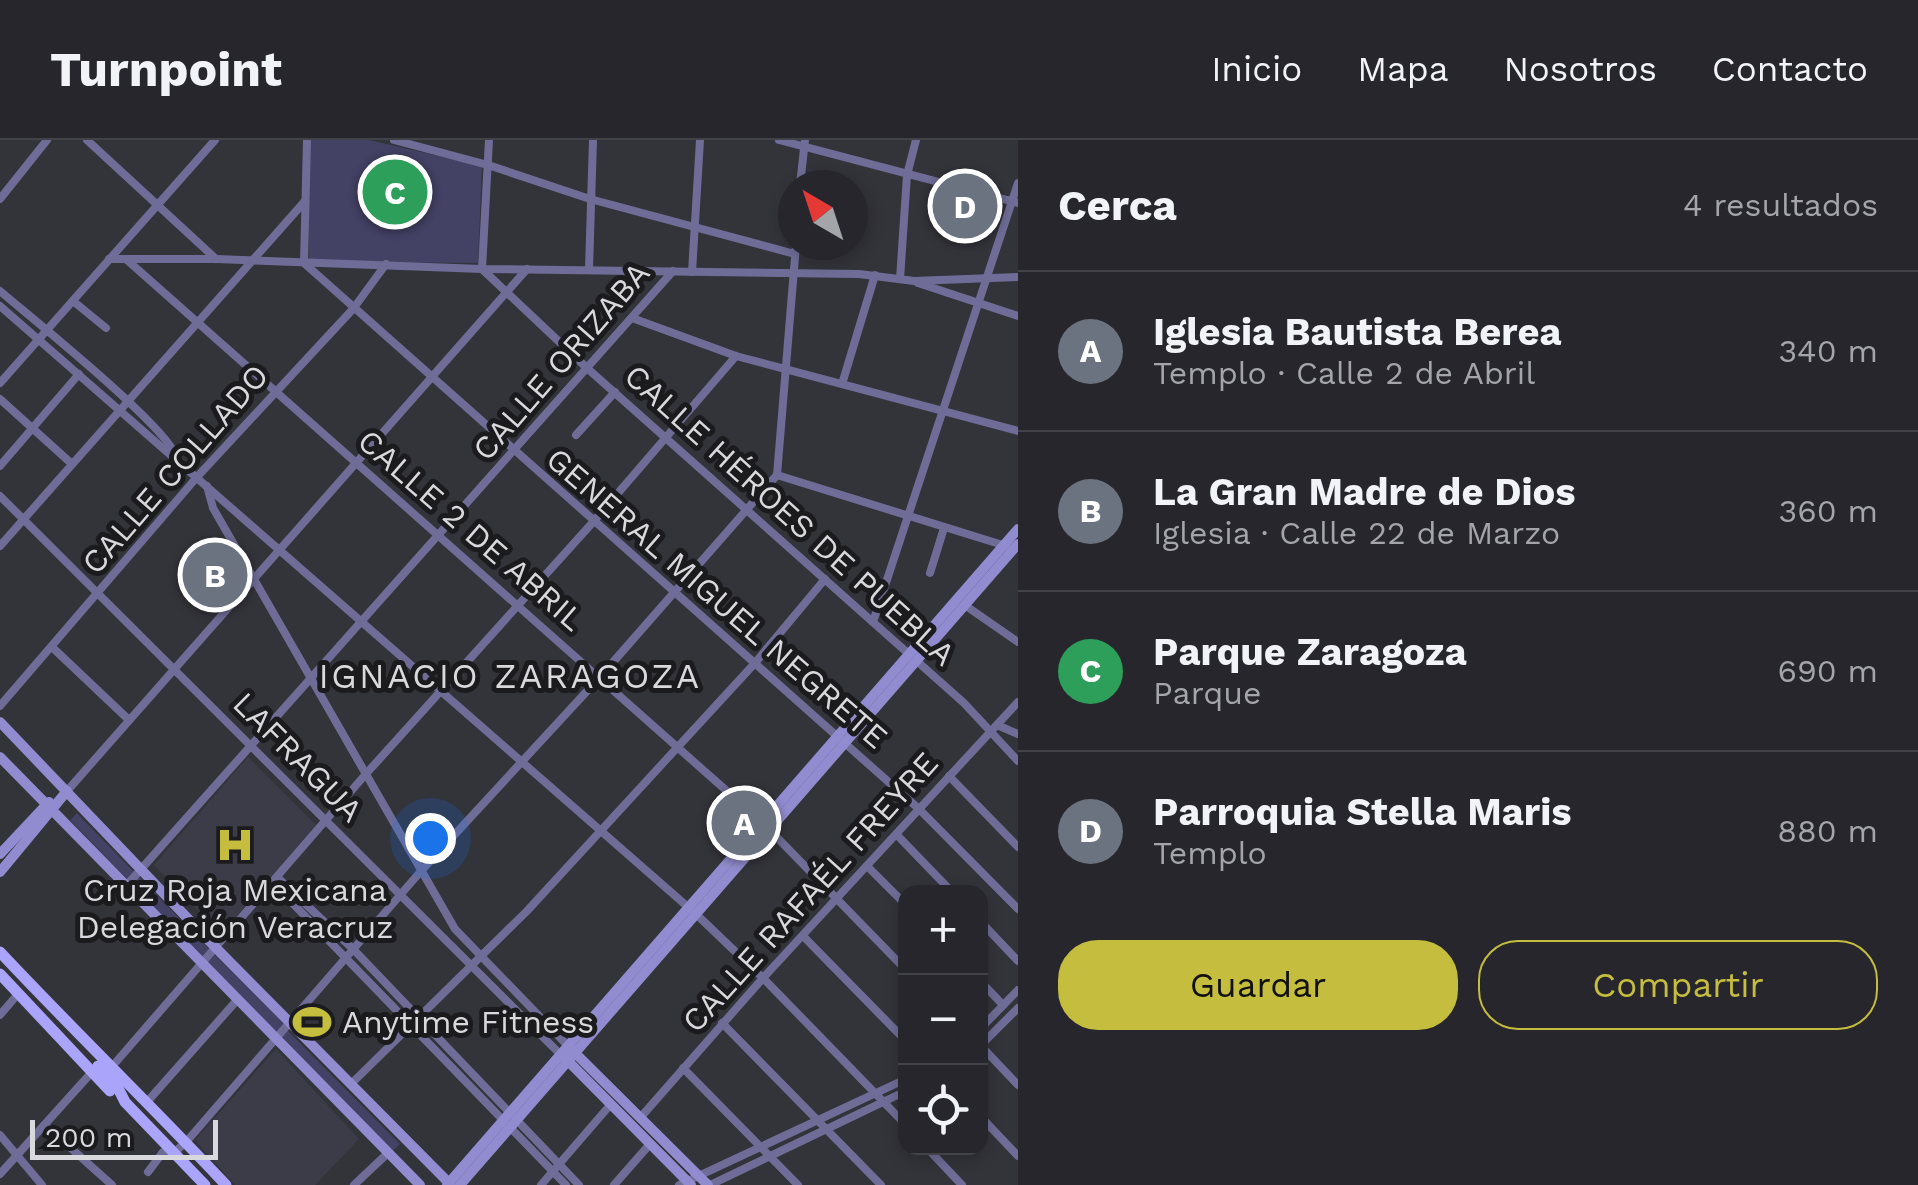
<!DOCTYPE html>
<html lang="es">
<head>
<meta charset="utf-8">
<style>
	:root { --surface:#26262c; --page:#323238; --text:#f1f3f6; --muted:#a4a5a9; --line:#424348; --accent:#c4bd3e }
	body { margin:0; font-family:"Work Sans",sans-serif; background:var(--page); color:var(--text) }
	.controls { position:absolute; right:30px; bottom:30px; display:grid; overflow:hidden; border-radius:20px; box-shadow:0 5px 15px #0003 }
	.controls button { width:90px; height:90px; display:grid; place-items:center; padding:0; border:0; border-bottom:2px solid var(--line); background:var(--surface); color:var(--text); font:50px sans-serif }
	.compass { position:absolute; left:778px; top:30px; width:90px; height:90px; border-radius:50%; background:var(--surface); box-shadow:0 5px 15px #0003; rotate:321deg }
	.scale { position:absolute; left:30px; bottom:25px; width:188px; box-sizing:border-box; padding-left:10px; border:5px solid #d9d9dd; border-top:0; font-size:28px; line-height:35px; white-space:nowrap; color:#d9d9dd; -webkit-text-stroke:8px #1b1b1e; paint-order:stroke }
	.you { position:absolute; left:430px; top:698px; width:35px; height:35px; margin:-25px; border:8px solid #fff; border-radius:50%; background:#1a73e8; box-shadow:0 0 0 15px #1a73e833 }
	.badge { display:grid; place-items:center; width:65px; height:65px; border-radius:50%; background:var(--accent); color:#fff; font-size:32px; font-weight:700 }
	.pin { position:absolute; translate:-50% -50%; border:5px solid #fff; box-shadow:0 2px 10px #0006 }
	.list { margin:0; padding:0; list-style:none }
	h2 { display:flex; justify-content:space-between; align-items:center; height:130px; margin:0; padding:0 40px; font-size:42px }
	h2 small { font-size:32px; font-weight:400; color:var(--muted) }
	.list li { display:grid; grid-template-columns:65px 1fr auto; gap:30px; align-items:center; box-sizing:border-box; height:160px; padding:0 40px; border-top:2px solid var(--line) }
	.list b { display:block; font-size:38px; white-space:nowrap }
	.list p { margin:0; font-size:32px; white-space:nowrap; color:var(--muted) }
	.list em { font-size:32px; font-style:normal; color:var(--muted) }
	.actions { display:flex; gap:20px; padding:30px 40px }
	.actions a { flex:1; padding:22px 0; border:2px solid var(--accent); border-radius:40px; text-align:center; font-size:35px; color:var(--accent) }
	.actions .main { background:var(--accent); color:#111 }
	.icon { flex:none; width:55px; height:55px; fill:none; stroke:currentColor; stroke-width:2; stroke-linecap:round; stroke-linejoin:round }
	.map { position:relative; flex:none; width:1018px; height:1045px; overflow:hidden }
	header { display:flex; align-items:center; gap:60px; box-sizing:border-box; height:140px; padding:0 50px; background:var(--surface); border-bottom:2px solid var(--line) }
	header strong { font-size:48px }
	nav { display:flex; gap:55px; margin-inline-start:auto; font-size:35px }
	main { display:flex }
	aside { flex:1; background:var(--surface) }
	.map>svg:first-child { display:block }
	.built { fill:#3c3c49 }
	.green { fill:#434164 }
	.lines { fill:none; stroke-linecap:round; stroke-linejoin:round }
	.street { stroke:#6f6d97; stroke-width:8 }
	.secondary { stroke:#908ccf; stroke-width:10 }
	.primary { stroke:#aaa4fa; stroke-width:11 }
	.labels { text-anchor:middle; dominant-baseline:central; stroke-width:10; stroke-linejoin:round; paint-order:stroke }
	.street-label { font-size:32px; fill:#d9d9dd; stroke:#1b1b1e }
	.poi-label { font-size:32px; fill:#d9d9dd; stroke:#1b1b1e }
	.neighbourhood-label { font-size:35px; letter-spacing:2.5px; fill:#d9d9dd; stroke:#1b1b1e }
</style>
</head>
<body>
<header>
<strong>Turnpoint</strong>
<nav><a>Inicio</a><a>Mapa</a><a>Nosotros</a><a>Contacto</a></nav>
</header>
<main>
<div class="map">
<svg width="1018" height="1045" viewBox="0 0 1018 1045">
	<rect width="100%" height="100%" fill="#33333a"/>
	<g class="built">
		<path d="M248,617L316,685L221,794L154,725Z"/>
		<path d="M276,909L359,999L315,1045H235L195,1000Z"/>
	</g>
	<g class="green">
		<path d="M309,0H369L482,26L478,123L309,122Z"/>
		<path d="M77,673L207,807L283,882L289,892L400,1004L392,1012L70,680Z"/>
	</g>
	<g class="lines">
		<g class="street">
			<path d="M87,0L216,119"/>
			<path d="M307,0L304,123L919,669L1018,769"/>
			<path d="M394,0L488,25L590,59L795,114"/>
			<path d="M489,0L482,129L588,229L964,563L1018,621"/>
			<path d="M779,0L1018,63"/>
			<path d="M800,45L805,0"/>
			<path d="M0,59L47,0"/>
			<path d="M109,119H216L482,129L859,134L914,141L1018,137"/>
			<path d="M127,120L763,683L906,830"/>
			<path d="M589,129L593,0"/>
			<path d="M692,132L700,0"/>
			<path d="M900,139L907,35L916,0"/>
			<path d="M918,143L1018,176"/>
			<path d="M0,151C34,180 164,284 176,316"/>
			<path d="M73,161L106,188"/>
			<path d="M0,166L696,774L763,838L906,985"/>
			<path d="M632,178L736,216L1018,291"/>
			<path d="M0,243L215,0"/>
			<path d="M842,244L875,135"/>
			<path d="M0,259L72,324"/>
			<path d="M576,295L615,252"/>
			<path d="M0,326L79,234"/>
			<path d="M777,335L1006,406"/>
			<path d="M207,346L213,368L455,789L568,906"/>
			<path d="M0,356L560,914"/>
			<path d="M0,406L305,61"/>
			<path d="M930,433L944,388"/>
			<path d="M966,466L1018,502"/>
			<path d="M873,482L1018,43"/>
			<path d="M53,508L129,580"/>
			<path d="M0,566L197,337L353,169L386,124"/>
			<path d="M997,585L1018,594"/>
			<path d="M949,636L1018,707"/>
			<path d="M67,651L527,129"/>
			<path d="M897,695L952,752"/>
			<path d="M867,726L906,765"/>
			<path d="M278,738L353,809L579,1045"/>
			<path d="M273,743L566,1045"/>
			<path d="M126,746L673,131"/>
			<path d="M981,782L1018,821"/>
			<path d="M803,796L906,901"/>
			<path d="M981,842L1003,865"/>
			<path d="M0,875L18,854"/>
			<path d="M722,883L881,1045"/>
			<path d="M981,888L1018,850"/>
			<path d="M981,905L1018,868"/>
			<path d="M981,906L1018,945"/>
			<path d="M116,922L365,635L594,381L736,216"/>
			<path d="M683,928L798,1045"/>
			<path d="M351,944L527,771L755,523L825,439"/>
			<path d="M147,962L238,859"/>
			<path d="M981,977L1018,1016"/>
			<path d="M640,978L763,838L1018,562"/>
			<path d="M45,985L112,1045"/>
			<path d="M0,995L42,1045"/>
			<path d="M927,1008L962,1045"/>
			<path d="M148,1032L163,1012L176,1011L187,1001L421,731L600,537L777,335L796,105"/>
			<path d="M0,1034L92,932"/>
			<path d="M354,1045L388,1013"/>
			<path d="M541,1045L611,964"/>
			<path d="M614,1045L650,1004"/>
			<path d="M679,1045L906,939"/>
			<path d="M710,1045L906,951"/>
		</g>
		<g class="secondary">
			<path d="M0,582L216,808L451,1045"/>
			<path d="M0,617L420,1045"/>
			<path d="M0,714L49,662"/>
			<path d="M0,732L67,651"/>
			<path d="M570,908L708,1045"/>
			<path d="M565,918L691,1045"/>
			<path d="M447,1045L1018,389"/>
			<path d="M460,1045L1018,404"/>
		</g>
		<g class="primary">
			<path d="M0,812C74,891 152,966 226,1045"/>
			<path d="M0,834L110,951"/>
			<path d="M98,926L117,946L125,962L205,1045"/>
		</g>
	</g>
	<defs>
		<g id="hospital-bare" transform="scale(3)"><path d="M-5-5h3v3.5h4V-5h3V5h-3V1.5h-4V5h-3Z" fill="#c4bd3e" stroke="#1b1b1e" stroke-width="2.5" paint-order="stroke"/></g>
		<g id="stadium-bare" transform="scale(3)"><path d="M0-5a6.5 5 0 1 0 0 10a6.5 5 0 1 0 0-10ZM-3.5-1.8h7v3.6h-7Z" fill="#c4bd3e" stroke="#1b1b1e" stroke-width="2.5" paint-order="stroke"/></g>
	</defs>
	<g fill-rule="evenodd">
		<use href="#hospital-bare" x="235" y="705"/>
		<use href="#stadium-bare" x="312" y="882"/>
	</g>
	<g class="labels">
		<g class="street-label">
			<text transform="translate(561 221) rotate(-49)">CALLE ORIZABA</text>
			<text transform="translate(175 329) rotate(-49)">CALLE COLLADO</text>
			<text transform="translate(790 375) rotate(42)">CALLE HÉROES DE PUEBLA</text>
			<text transform="translate(471 390) rotate(41)">CALLE 2 DE ABRIL</text>
			<text transform="translate(717 458) rotate(41)">GENERAL MIGUEL NEGRETE</text>
			<text transform="translate(298 617) rotate(45)">LAFRAGUA</text>
			<text transform="translate(810 752) rotate(-48)">CALLE RAFAÉL FREYRE</text>
		</g>
		<g class="poi-label">
			<text x="235" y="750">Cruz Roja Mexicana<tspan x="235" dy="37">Delegación Veracruz</tspan></text>
			<text x="342" y="882" text-anchor="start">Anytime Fitness</text>
		</g>
		<g class="neighbourhood-label">
			<text x="510" y="536">IGNACIO ZARAGOZA</text>
		</g>
	</g>
</svg>
<div class="controls">
<button>+</button>
<button>−</button>
<button><svg class="icon" aria-label="locate" viewBox="0 0 24 24"><circle cx="12" cy="12" r="6"/><path d="M12 2v4M12 18v4M2 12h4M18 12h4"/></svg></button>
</div>
<svg class="compass" viewBox="-18 -18 36 36"><path d="M0-13l5 13h-10z" fill="#e53935"/><path d="M0 13l5-13h-10z" fill="#a4a5a9"/></svg>
<div class="scale">200 m</div>
<div class="you"></div>
<div class="pin badge" style="left:744px;top:683px;background:#6b7280">A</div>
<div class="pin badge" style="left:215px;top:435px;background:#6b7280">B</div>
<div class="pin badge" style="left:395px;top:52px;background:#2e9e5b">C</div>
<div class="pin badge" style="left:965px;top:66px;background:#6b7280">D</div>
</div>
<aside>
<h2>Cerca<small>4 resultados</small></h2>
<ul class="list">
<li><span class="badge" style="background:#6b7280">A</span><div><b>Iglesia Bautista Berea</b><p>Templo · Calle 2 de Abril</p></div><em>340 m</em></li>
<li><span class="badge" style="background:#6b7280">B</span><div><b>La Gran Madre de Dios</b><p>Iglesia · Calle 22 de Marzo</p></div><em>360 m</em></li>
<li><span class="badge" style="background:#2e9e5b">C</span><div><b>Parque Zaragoza</b><p>Parque</p></div><em>690 m</em></li>
<li><span class="badge" style="background:#6b7280">D</span><div><b>Parroquia Stella Maris</b><p>Templo</p></div><em>880 m</em></li>
</ul>
<div class="actions"><a class="main">Guardar</a><a>Compartir</a></div>
</aside>
</main>
</body>
</html>
